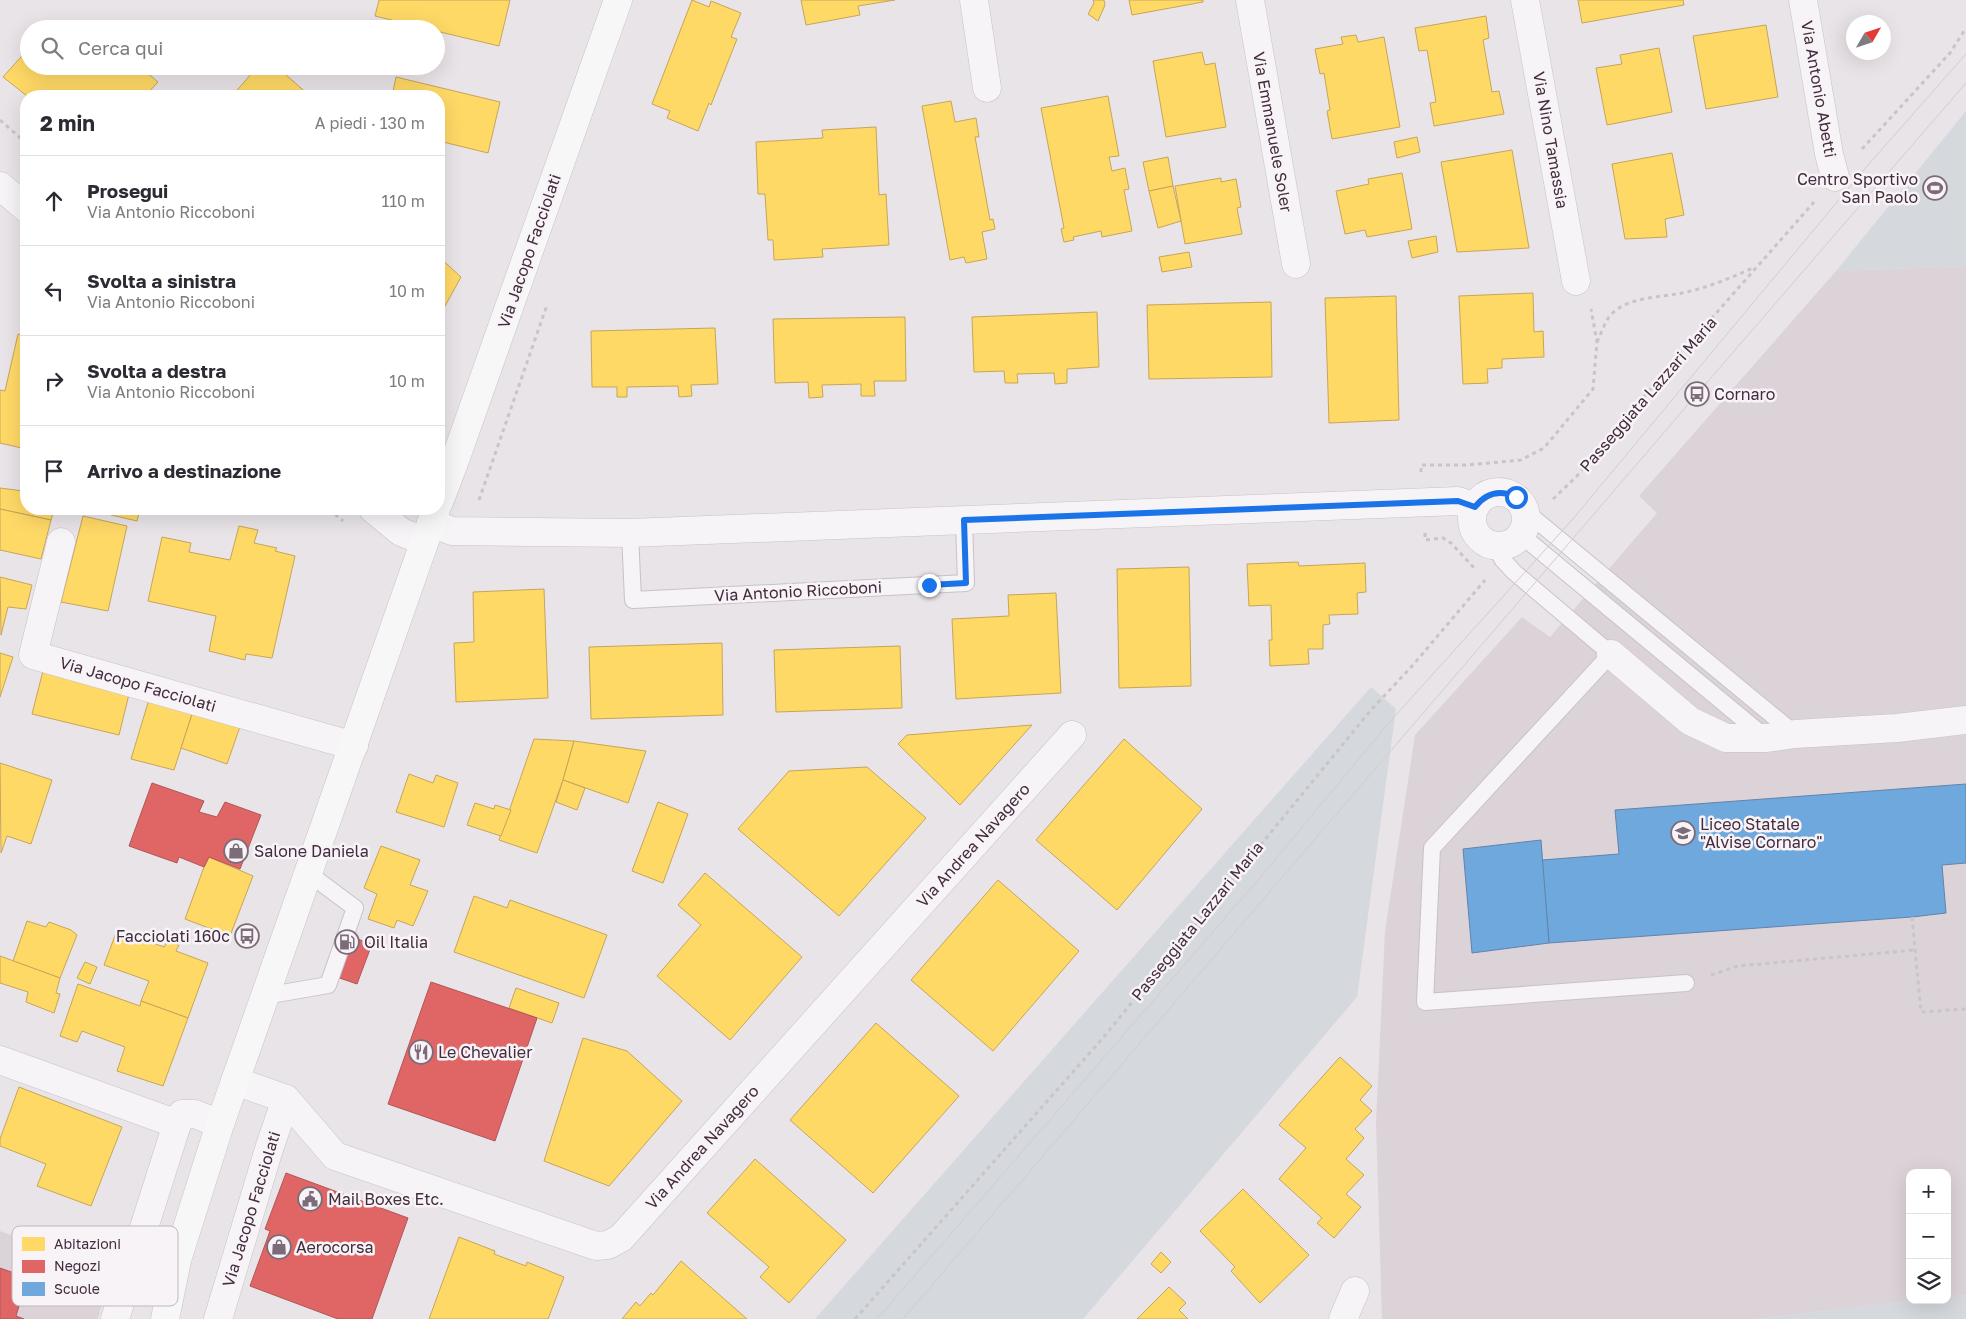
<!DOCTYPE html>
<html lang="it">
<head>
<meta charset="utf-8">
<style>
	:root { --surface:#fff; --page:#f7f7f7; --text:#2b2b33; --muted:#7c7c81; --line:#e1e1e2 }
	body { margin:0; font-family:"Golos Text",sans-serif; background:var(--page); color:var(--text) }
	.controls { position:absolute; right:15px; bottom:15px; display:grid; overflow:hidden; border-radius:10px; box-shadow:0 5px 20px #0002 }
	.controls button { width:45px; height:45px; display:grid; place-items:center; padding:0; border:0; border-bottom:1px solid var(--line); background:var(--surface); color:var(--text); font:25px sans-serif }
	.compass { position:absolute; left:1846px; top:15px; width:45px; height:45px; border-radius:50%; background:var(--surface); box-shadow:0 5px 20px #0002; rotate:51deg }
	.stop { position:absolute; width:15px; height:15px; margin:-11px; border:4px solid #1a73e8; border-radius:50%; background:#fff }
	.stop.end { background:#1a73e8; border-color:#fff; box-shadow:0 1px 5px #0008 }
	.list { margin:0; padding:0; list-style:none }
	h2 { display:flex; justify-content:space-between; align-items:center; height:65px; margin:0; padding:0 20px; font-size:21px }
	h2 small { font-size:16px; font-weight:400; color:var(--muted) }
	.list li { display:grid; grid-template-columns:32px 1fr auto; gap:15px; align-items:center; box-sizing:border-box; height:90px; padding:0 20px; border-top:1px solid var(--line) }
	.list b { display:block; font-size:19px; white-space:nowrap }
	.list p { margin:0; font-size:16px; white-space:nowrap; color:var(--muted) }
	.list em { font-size:16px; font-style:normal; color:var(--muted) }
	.icon { flex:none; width:28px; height:28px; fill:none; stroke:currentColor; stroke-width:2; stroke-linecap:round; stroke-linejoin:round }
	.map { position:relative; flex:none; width:1966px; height:1319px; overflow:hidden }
	.search { position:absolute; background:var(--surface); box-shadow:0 5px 20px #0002; left:20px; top:20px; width:425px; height:55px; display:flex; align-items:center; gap:12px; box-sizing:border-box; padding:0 18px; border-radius:28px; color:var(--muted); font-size:19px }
	.panel { position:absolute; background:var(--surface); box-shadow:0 5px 20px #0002; left:20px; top:90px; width:425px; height:425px; border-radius:20px }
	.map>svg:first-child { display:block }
	.built { fill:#dcd3d9 }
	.green { fill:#d5d8dd }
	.homes { fill:#ffd966; stroke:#c6a55a }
	.shops { fill:#e06666; stroke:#b1555a }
	.schools { fill:#6fa8dc; stroke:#6283ac }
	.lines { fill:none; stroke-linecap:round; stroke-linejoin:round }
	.lane-casing { stroke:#c7c2c6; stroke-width:18 }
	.street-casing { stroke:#c7c2c6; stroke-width:29 }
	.secondary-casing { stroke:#c7c2c6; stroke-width:29 }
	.path { stroke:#c9c4c8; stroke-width:3; stroke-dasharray:4 4; stroke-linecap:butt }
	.lane { stroke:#f6f4f6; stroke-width:16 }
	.street { stroke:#f6f4f6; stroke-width:28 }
	.secondary { stroke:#f8f7f8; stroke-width:28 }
	.tram { stroke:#d1cdd0; stroke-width:1 }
	.route { stroke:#1a73e8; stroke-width:6 }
	.labels { text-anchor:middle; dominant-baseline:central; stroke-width:5; stroke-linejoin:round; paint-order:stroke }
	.street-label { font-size:16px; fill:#422c3d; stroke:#f8f3f7 }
	.poi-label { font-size:16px; fill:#422c3d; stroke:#f8f3f7; text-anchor:start }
	.key { fill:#f8f3f7; stroke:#c1b7bf; stroke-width:1 }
	.key-label { font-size:14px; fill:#422c3d }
</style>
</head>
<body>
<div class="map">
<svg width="1966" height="1319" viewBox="0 0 1966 1319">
	<rect width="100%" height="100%" fill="#e9e4e8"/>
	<g class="built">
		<path d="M1966,266V1295L1947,1297V1173H1910V1300H1919L1756,1319H1382L1376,1122L1385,931L1415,735L1522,617L1550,637L1657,513L1639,496L1836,271Z"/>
		<path d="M0,1231L110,1271L98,1319H0Z"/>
	</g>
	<g class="green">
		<path d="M1966,111V266L1836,271Z"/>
		<path d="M1371,687L1396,709L1357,997L1083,1319H815Z"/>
		<path d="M1966,1295V1319H1756L1918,1300H1947V1297Z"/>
	</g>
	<g class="homes">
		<path d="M379,0H510L499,46L436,31V29H428L375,16Z"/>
		<path d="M692,0L709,7L711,1L741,13L731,37L737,39L711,105L709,103L698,131L667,118L670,111L652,104Z"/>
		<path d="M801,0H895L858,6L860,15L806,25Z"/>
		<path d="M1093,0H1104L1105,5L1098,21L1088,14L1094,3Z"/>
		<path d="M1129,0H1203V2L1132,15Z"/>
		<path d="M1578,0H1683L1684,5L1582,23Z"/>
		<path d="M1486,16L1489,38L1483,40L1492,92L1499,91L1504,114L1434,126L1430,103L1436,102L1427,50L1419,51L1415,28Z"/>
		<path d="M1766,25L1778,97L1706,109L1693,36Z"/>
		<path d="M1356,35L1358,42L1384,37L1400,127L1332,139L1327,111L1330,110L1324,73L1320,74L1315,49L1343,44L1341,37Z"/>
		<path d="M29,48V66H80L89,74L95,66H139L158,82L145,96H27L3,77Z"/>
		<path d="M1659,48L1672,112L1607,125L1596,68L1622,64L1620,55Z"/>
		<path d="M1202,52L1205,65L1215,63L1226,127L1166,137L1153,61Z"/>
		<path d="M258,66H276L310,96H232Z"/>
		<path d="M396,77L500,102L488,153L439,141V96H392Z"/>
		<path d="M1108,96L1119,156L1109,157L1112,171L1125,168L1129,189L1124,190L1132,231L1102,237L1101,231L1073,237L1074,240L1064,242L1061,229L1064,228L1041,108Z"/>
		<path d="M951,101L955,122L976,118L979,137H975L990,220L993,219L995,229L982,232L987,259L966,263L964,257L950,260L922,106Z"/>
		<path d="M876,127L879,195L886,194L889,245L822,249L823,257L774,260L773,240H768L765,194H758L756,142L823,138L822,130Z"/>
		<path d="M1417,137L1420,152L1397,158L1394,142Z"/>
		<path d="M1512,150L1529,248L1457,252L1441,162Z"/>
		<path d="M1672,153L1684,215L1665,219L1667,237L1625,239L1612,164Z"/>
		<path d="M1168,157L1173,186L1149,191L1143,162Z"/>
		<path d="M1402,173L1412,229L1367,237L1365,230L1345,234L1336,191L1369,184L1368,179Z"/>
		<path d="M1221,178V182L1236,179L1241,207L1237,208L1242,234L1185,244L1175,186Z"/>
		<path d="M1173,186L1181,221L1158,228L1149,191Z"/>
		<path d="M1436,236L1438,252L1412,258L1408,241Z"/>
		<path d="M1189,252L1192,267L1162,272L1159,257Z"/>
		<path d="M439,257L461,277L439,317Z"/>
		<path d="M1533,293L1534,332L1543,331L1544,357L1502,359V368L1487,369L1488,383L1463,384L1459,296Z"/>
		<path d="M1396,296L1399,420L1329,423L1325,298Z"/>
		<path d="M1271,302L1272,377L1149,379L1147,305Z"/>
		<path d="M1097,312L1099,367L1067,369V383L1055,384L1054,373L1017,374L1018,383H1005L1004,371L974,372L972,317Z"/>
		<path d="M905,317L906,381H874L875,396H861V384L822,385L823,397L809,398L808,382L775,383L773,319Z"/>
		<path d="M715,328L718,384L691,385L692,396L679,397L678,386L627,387V397H617V387H592L591,331Z"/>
		<path d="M18,334L26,336V449L0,443V390L5,391Z"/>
		<path d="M26,480V509H54L51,520L0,509V488L23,491Z"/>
		<path d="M0,509L51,520L41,559L0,550Z"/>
		<path d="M113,509H140L137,521L111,515Z"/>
		<path d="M83,516L127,526L108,611L61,602Z"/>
		<path d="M239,526L258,530L254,543L277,548L275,551L295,556L272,658L246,654L245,660L209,651L216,616L148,601L162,537L191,543L189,552L230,560Z"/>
		<path d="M1298,562L1299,566L1365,563L1366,592L1357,593L1358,614L1329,615L1330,624L1323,625V649H1308L1309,664L1270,666L1269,640H1272L1271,605L1249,606L1247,564Z"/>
		<path d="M1189,567L1191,686L1119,688L1117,569Z"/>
		<path d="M0,577L32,585L26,609L8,607L1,635Z"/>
		<path d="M544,589L548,698L456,702L454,643L474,642L473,592Z"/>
		<path d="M1056,593L1061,693L956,699L952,619L1009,616L1008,595Z"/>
		<path d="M722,643L723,715L591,719L589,647Z"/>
		<path d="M900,646L902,708L776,712L774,650Z"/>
		<path d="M0,653L13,657L0,697Z"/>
		<path d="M45,663L131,686L119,735L32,714Z"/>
		<path d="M154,683L196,702L174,770L131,759Z"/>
		<path d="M196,702L243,718L227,764L181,748Z"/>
		<path d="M1032,725L960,805L898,744L907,735Z"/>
		<path d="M534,739L574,741L563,780L537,853L499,840Z"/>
		<path d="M1124,739L1202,809L1117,910L1036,840Z"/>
		<path d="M574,741L646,751L628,803L563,780Z"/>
		<path d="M0,763L52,780L31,844L7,836L1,853Z"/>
		<path d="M867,767L926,818L839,916L738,829L789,771Z"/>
		<path d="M409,774L433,783L436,775L458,783L444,827L396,812Z"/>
		<path d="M563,780L585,788L577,810L556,802Z"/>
		<path d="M658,802L688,814L663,883L632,871Z"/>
		<path d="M475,803L494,809L495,805L511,810L501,836L467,825Z"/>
		<path d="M381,846L420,860L410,885L428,891L413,926L397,920L394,928L368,919L377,894L364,888Z"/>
		<path d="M209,857L253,876L230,936L185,919L204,867Z"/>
		<path d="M705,873L802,957L730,1040L657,976L701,925L678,905Z"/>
		<path d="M998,880L1079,951L993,1051L911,980Z"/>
		<path d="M474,896L507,908L510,900L607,935L584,998L454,952Z"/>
		<path d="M27,921L46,927L49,922L71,930L77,935L60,978L13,961Z"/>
		<path d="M117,930L164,947L167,942L179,945L176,951L208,963L188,1018L141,1001L149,981L104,965Z"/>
		<path d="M0,956L60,978L56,993L60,994L54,1013L26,1002L28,992L0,983Z"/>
		<path d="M85,962L97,967L90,984L77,978Z"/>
		<path d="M78,984L140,1006L141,1001L188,1018L163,1086L117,1071L125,1047L82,1031L77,1042L60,1036Z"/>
		<path d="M516,988L559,1003L552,1023L509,1008Z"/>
		<path d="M876,1023L959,1096L873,1193L790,1120Z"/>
		<path d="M583,1038L627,1051L682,1101L609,1186L544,1161Z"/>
		<path d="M1340,1057L1372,1086L1360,1100L1372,1111L1355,1129L1364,1138L1346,1159L1364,1175L1346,1194L1361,1207L1334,1238L1317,1223L1322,1218L1279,1179L1306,1148L1279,1125Z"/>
		<path d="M19,1087L122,1127L91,1206L37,1186L46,1164L0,1146V1139Z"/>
		<path d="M755,1159L846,1240L789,1303L760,1277L769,1267L707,1213Z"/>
		<path d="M1243,1189L1309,1255L1260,1303L1231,1271L1235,1267L1200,1231Z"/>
		<path d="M459,1237L495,1251L494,1254L526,1266L527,1262L564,1277L548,1319H429Z"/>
		<path d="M1161,1252L1171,1262L1161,1273L1151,1264Z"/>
		<path d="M681,1261L747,1319H622L636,1302L640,1306L651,1293L653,1295Z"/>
		<path d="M1169,1287L1186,1303L1179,1310L1188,1319H1137Z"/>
	</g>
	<g class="shops">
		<path d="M152,783L204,801L199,812L217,817L225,802L261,815L240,869L209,857L204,867L179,857L177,863L129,846Z"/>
		<path d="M340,933L372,944L357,984L325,973Z"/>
		<path d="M431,982L537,1018L495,1141L388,1104Z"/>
		<path d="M286,1173L408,1218L372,1319H338L250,1286L270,1231L265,1229Z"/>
		<path d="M0,1268L34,1280L26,1305L20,1303L16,1316L24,1319H0Z"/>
	</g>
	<g class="schools">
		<path d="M1966,784V863L1942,865L1946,913L1912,917L1549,943L1542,860L1619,854L1615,810Z"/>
		<path d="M1541,840L1549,943L1472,953L1463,849Z"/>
	</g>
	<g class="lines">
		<g class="lane-casing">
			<g id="lane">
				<path d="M1525,511L1795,734"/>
				<path d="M630,533L633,600L966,583L964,520"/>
				<path d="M1521,535L1766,738"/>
				<path d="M1497,546L1502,559L1514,572L1611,654L1432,848L1425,1002L1686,983"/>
				<path d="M265,996L328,985L355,908L308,873"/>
			</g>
		</g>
		<g class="street-casing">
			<g id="street">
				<path d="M974,0L987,88"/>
				<path d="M1250,0L1296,264"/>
				<path d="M1525,0L1576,281"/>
				<path d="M1803,0L1829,154L1835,177"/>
				<path d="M0,186L26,208"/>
				<circle cx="1499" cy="519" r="27"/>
				<path d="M373,509L401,532L424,541"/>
				<path d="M431,523L452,531L630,533L1458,501L1475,507"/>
				<path d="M61,542L33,655L354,746"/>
				<path d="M1611,654L1690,721L1726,738H1767L1795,734L1897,728L1966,720"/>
				<path d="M0,1060L177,1124"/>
				<path d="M235,1081L286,1099L335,1156L596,1246L608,1245L621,1238L1072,735"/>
				<path d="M115,1319L177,1124L182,1114H195L220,1124"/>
				<path d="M218,1319L269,1149L286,1099"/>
				<path d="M1343,1319L1355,1291"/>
			</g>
		</g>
		<g class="secondary-casing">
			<g id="secondary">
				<path d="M439,502L455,460L618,0"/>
				<path d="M165,1319L177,1260L220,1124L436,509"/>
			</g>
		</g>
		<g class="path">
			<path d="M0,120L26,143"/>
			<path d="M1862,149L1950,53L1966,28"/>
			<path d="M1597,342C1601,334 1604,324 1609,317C1626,296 1659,298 1682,293C1707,288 1731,278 1755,267"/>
			<path d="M1421,472V465H1467L1521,460L1544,448L1593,389L1597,342L1591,309"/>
			<path d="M1553,499L1577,476L1682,352L1814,202"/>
			<path d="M479,500L547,305"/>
			<path d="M329,509L343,521"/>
			<path d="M1425,533V540L1443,538L1451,543L1476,570"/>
			<path d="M1912,917L1921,1012L1966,1009"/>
			<path d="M1711,975L1738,966L1915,950"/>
			<path d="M855,1319L1102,1039L1371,710L1413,665L1485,580"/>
		</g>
		<use href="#lane" class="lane"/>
		<use href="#street" class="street"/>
		<use href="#secondary" class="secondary"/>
		<g class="tram">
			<path d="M877,1319L1271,865L1386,726L1572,520L1868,165L1966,54"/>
			<path d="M903,1319L1697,394L1966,83"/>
		</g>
	</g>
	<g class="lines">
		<path class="route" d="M929,585L966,583L964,520L1458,501L1475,507C1486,493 1499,489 1516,497"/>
	</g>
	<defs>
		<g id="stadium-ring" transform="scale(1.25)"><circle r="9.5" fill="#f8f3f7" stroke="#7c6c79" stroke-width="1.5"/><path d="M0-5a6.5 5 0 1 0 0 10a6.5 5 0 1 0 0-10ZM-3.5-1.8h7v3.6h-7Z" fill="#7c6c79"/></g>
		<g id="bus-ring" transform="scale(1.25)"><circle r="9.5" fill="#f8f3f7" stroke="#7c6c79" stroke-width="1.5"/><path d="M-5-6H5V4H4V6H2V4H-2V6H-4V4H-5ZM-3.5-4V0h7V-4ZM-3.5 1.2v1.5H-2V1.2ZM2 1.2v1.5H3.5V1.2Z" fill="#7c6c79"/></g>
		<g id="school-ring" transform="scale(1.25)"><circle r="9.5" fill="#f8f3f7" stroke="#7c6c79" stroke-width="1.5"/><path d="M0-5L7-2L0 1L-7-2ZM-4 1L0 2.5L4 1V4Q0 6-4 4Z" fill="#7c6c79"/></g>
		<g id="shop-ring" transform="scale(1.25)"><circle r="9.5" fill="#f8f3f7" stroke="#7c6c79" stroke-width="1.5"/><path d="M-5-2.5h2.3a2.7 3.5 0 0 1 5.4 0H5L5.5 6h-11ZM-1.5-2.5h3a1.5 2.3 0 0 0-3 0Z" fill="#7c6c79"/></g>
		<g id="fuel-ring" transform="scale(1.25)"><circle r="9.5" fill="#f8f3f7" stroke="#7c6c79" stroke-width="1.5"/><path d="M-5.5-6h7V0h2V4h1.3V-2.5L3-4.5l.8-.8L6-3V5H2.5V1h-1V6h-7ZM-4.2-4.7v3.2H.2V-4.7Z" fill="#7c6c79"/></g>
		<g id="restaurant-ring" transform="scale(1.25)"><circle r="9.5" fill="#f8f3f7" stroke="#7c6c79" stroke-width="1.5"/><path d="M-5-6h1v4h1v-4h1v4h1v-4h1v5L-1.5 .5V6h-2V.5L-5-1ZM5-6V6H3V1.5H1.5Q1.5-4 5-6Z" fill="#7c6c79"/></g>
		<g id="civic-ring" transform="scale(1.25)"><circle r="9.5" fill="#f8f3f7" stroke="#7c6c79" stroke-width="1.5"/><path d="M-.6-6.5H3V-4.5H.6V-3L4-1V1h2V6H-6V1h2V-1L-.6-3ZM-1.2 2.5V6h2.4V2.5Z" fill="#7c6c79"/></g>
	</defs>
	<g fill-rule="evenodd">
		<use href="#stadium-ring" x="1935" y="188"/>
		<use href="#bus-ring" x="1697" y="394"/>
		<use href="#school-ring" x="1683" y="833"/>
		<use href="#shop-ring" x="236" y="851"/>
		<use href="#bus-ring" x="247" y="936"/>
		<use href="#fuel-ring" x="347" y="942"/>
		<use href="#restaurant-ring" x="421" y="1052"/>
		<use href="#civic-ring" x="310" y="1199"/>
		<use href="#shop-ring" x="279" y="1247"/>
	</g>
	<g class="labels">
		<g class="street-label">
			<text transform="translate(1819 89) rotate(80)">Via Antonio Abetti</text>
			<text transform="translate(1273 132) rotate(80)">Via Emmanuele Soler</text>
			<text transform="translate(1551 140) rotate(80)">Via Nino Tamassia</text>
			<text transform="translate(529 251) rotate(-71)">Via Jacopo Facciolati</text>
			<text transform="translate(1648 394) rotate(-49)">Passeggiata Lazzari Maria</text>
			<text transform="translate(798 591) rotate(-3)">Via Antonio Riccoboni</text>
			<text transform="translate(138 684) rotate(16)">Via Jacopo Facciolati</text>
			<text transform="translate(973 845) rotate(-48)">Via Andrea Navagero</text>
			<text transform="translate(1197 921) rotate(-51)">Passeggiata Lazzari Maria</text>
			<text transform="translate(702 1147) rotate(-48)">Via Andrea Navagero</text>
			<text transform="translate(251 1209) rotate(-73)">Via Jacopo Facciolati</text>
		</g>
		<g class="poi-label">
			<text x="1918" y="179" text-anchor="end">Centro Sportivo<tspan x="1918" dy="18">San Paolo</tspan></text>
			<text x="1714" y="394">Cornaro</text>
			<text x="1700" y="824">Liceo Statale<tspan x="1700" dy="18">"Alvise Cornaro"</tspan></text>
			<text x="254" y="851">Salone Daniela</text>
			<text x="230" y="936" text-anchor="end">Facciolati 160c</text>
			<text x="364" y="942">Oil Italia</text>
			<text x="438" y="1052">Le Chevalier</text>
			<text x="328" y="1199">Mail Boxes Etc.</text>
			<text x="296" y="1247">Aerocorsa</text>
		</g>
	</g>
	<rect x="12" y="1226" width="166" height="80" rx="8" class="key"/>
	<rect x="22" y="1237" width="23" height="14" fill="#ffd966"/>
	<rect x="22" y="1260" width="23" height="13" fill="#e06666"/>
	<rect x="22" y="1282" width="23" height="14" fill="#6fa8dc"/>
	<g class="key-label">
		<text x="54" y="1249">Abitazioni</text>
		<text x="54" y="1271">Negozi</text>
		<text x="54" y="1294">Scuole</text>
	</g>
</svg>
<div class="controls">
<button>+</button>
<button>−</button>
<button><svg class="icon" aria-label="layers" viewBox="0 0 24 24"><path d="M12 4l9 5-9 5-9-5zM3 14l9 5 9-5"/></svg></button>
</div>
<svg class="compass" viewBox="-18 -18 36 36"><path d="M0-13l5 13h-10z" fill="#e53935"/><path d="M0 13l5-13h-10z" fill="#7c7c81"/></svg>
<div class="stop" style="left:1516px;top:497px"></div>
<div class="stop end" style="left:929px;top:585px"></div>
<div class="search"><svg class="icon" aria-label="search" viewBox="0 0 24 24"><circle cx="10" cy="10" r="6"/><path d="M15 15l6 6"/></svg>Cerca qui</div>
<section class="panel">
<h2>2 min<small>A piedi · 130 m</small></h2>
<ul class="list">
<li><svg class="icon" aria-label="ahead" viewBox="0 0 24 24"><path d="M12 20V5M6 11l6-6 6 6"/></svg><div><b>Prosegui</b><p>Via Antonio Riccoboni</p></div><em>110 m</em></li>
<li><svg class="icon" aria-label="left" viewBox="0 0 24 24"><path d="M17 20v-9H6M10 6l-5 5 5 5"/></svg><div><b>Svolta a sinistra</b><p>Via Antonio Riccoboni</p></div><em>10 m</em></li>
<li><svg class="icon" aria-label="right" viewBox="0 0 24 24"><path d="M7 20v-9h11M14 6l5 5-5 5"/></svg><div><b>Svolta a destra</b><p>Via Antonio Riccoboni</p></div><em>10 m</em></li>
<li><svg class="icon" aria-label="arrive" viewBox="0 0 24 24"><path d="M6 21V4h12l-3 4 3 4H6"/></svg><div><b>Arrivo a destinazione</b></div></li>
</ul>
</section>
</div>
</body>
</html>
